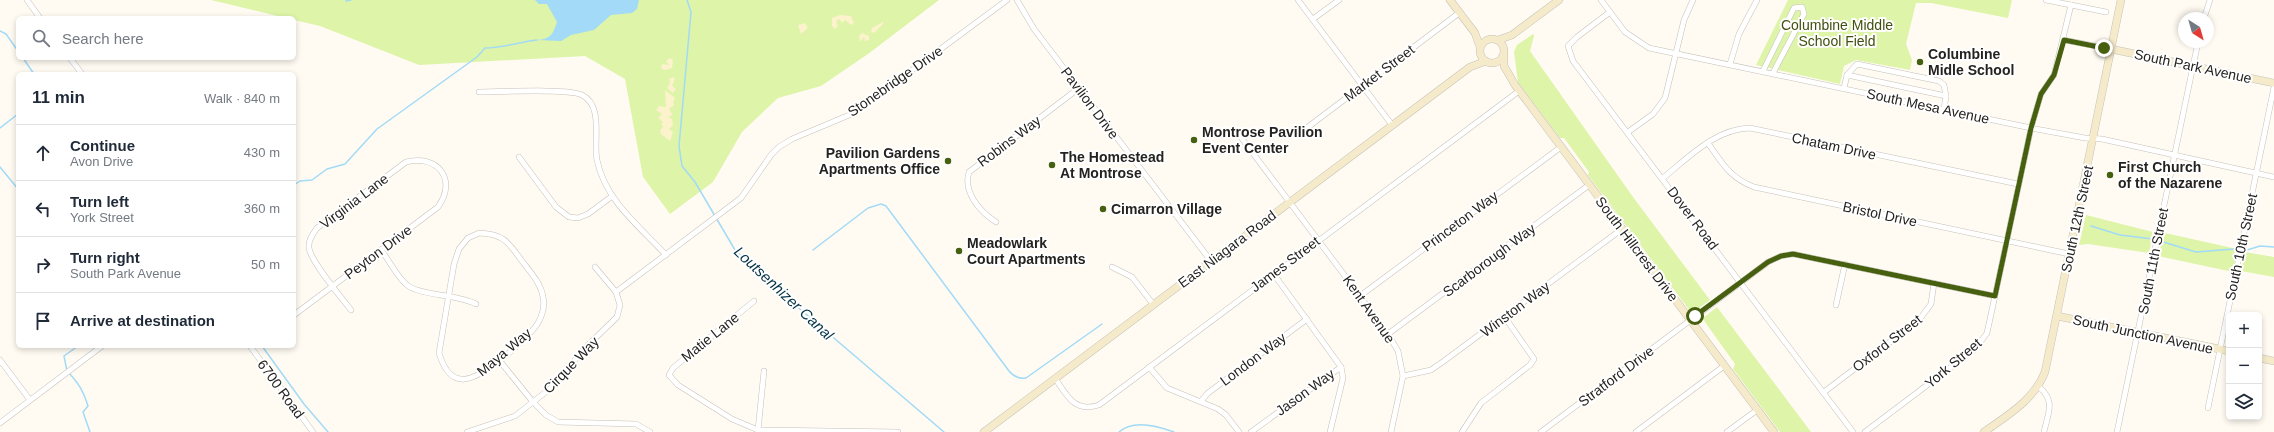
<!DOCTYPE html>
<html lang="en">
<head>
<meta charset="utf-8">
<style>
	:root { --surface:#fff; --page:#f2f2f3; --text:#1f2937; --muted:#747a83; --line:#e0e1e3 }
	body { margin:0; font-family:Helvetica,sans-serif; background:var(--page); color:var(--text) }
	.controls { position:absolute; right:12px; bottom:12px; display:grid; overflow:hidden; border-radius:6px; box-shadow:0 2px 6px #0003 }
	.controls button { width:36px; height:36px; display:grid; place-items:center; padding:0; border:0; border-bottom:1px solid var(--line); background:var(--surface); color:var(--text); font:20px sans-serif }
	.compass { position:absolute; left:2178px; top:12px; width:36px; height:36px; border-radius:50%; background:var(--surface); box-shadow:0 2px 6px #0003; rotate:143deg }
	.stop { position:absolute; width:12px; height:12px; margin:-9px; border:3px solid #466010; border-radius:50%; background:#fff }
	.stop.end { background:#466010; border-color:#fff; box-shadow:0 1px 4px #0008 }
	.list { margin:0; padding:0; list-style:none }
	h2 { display:flex; justify-content:space-between; align-items:center; height:52px; margin:0; padding:0 16px; font-size:17px }
	h2 small { font-size:13px; font-weight:400; color:var(--muted) }
	.list li { display:grid; grid-template-columns:26px 1fr auto; gap:12px; align-items:center; box-sizing:border-box; height:56px; padding:0 16px; border-top:1px solid var(--line) }
	.list b { display:block; font-size:15px; white-space:nowrap }
	.list p { margin:0; font-size:13px; white-space:nowrap; color:var(--muted) }
	.list em { font-size:13px; font-style:normal; color:var(--muted) }
	.icon { flex:none; width:22px; height:22px; fill:none; stroke:currentColor; stroke-width:2; stroke-linecap:round; stroke-linejoin:round }
	.map { position:relative; flex:none; width:2274px; height:432px; overflow:hidden }
	.search { position:absolute; background:var(--surface); box-shadow:0 2px 6px #0003; left:16px; top:16px; width:280px; height:44px; display:flex; align-items:center; gap:10px; box-sizing:border-box; padding:0 14px; border-radius:6px; color:var(--muted); font-size:15px }
	.panel { position:absolute; background:var(--surface); box-shadow:0 2px 6px #0003; left:16px; top:72px; width:280px; height:276px; border-radius:6px }
	.map>svg:first-child { display:block }
	.green { fill:#def4a9 }
	.sand { fill:#fcf2cc }
	.water { fill:#a2daf7 }
	.lines { fill:none; stroke-linecap:round; stroke-linejoin:round }
	.stream { stroke:#a2daf7; stroke-width:1.5 }
	.street-casing { stroke:#c5c1b9; stroke-width:6 }
	.secondary-casing { stroke:#c5c1b9; stroke-width:8 }
	.street { stroke:#fff; stroke-width:5 }
	.secondary { stroke:#f5ebcb; stroke-width:7 }
	.route { stroke:#466010; stroke-width:5 }
	.poi-dot { fill:#466010; stroke:#fff; stroke-width:1.5 }
	.labels { text-anchor:middle; dominant-baseline:central; stroke-width:4; stroke-linejoin:round; paint-order:stroke }
	.park-label { font-size:14px; fill:#41500f; stroke:#fff }
	.poi-label { font-size:14px; font-weight:bold; fill:#252320; stroke:#fff; text-anchor:start }
	.street-label { font-size:14px; fill:#252320; stroke:#fff }
	.water-label { font-size:15px; font-style:italic; fill:#013145; stroke:#fff }
</style>
</head>
<body>
<div class="map">
<svg width="2274" height="432" viewBox="0 0 2274 432">
	<rect width="100%" height="100%" fill="#fffbf2"/>
	<g class="green">
		<path d="M211,0H939L868,54L821,86L778,98L742,132L713,182L670,214L643,177L625,79L585,56L419,65L320,26L294,20V18H286Z"/>
		<path d="M1788,0H2012L2008,18L1931,3H1916L1906,44L1912,60L1910,70L1856,60L1844,66L1840,84L1756,65Z"/>
		<path d="M1533,34L1534,36L1530,51L1633,197L1710,300L1695,311H1690L1588,175L1589,172L1564,138H1560L1518,82L1514,52L1517,45Z"/>
		<path d="M2086,215L2153,232L2149,253L2088,244L2079,245Z"/>
		<path d="M2165,233L2237,249L2233,272L2158,256Z"/>
		<path d="M2245,252L2274,257V277L2241,271Z"/>
		<path d="M1717,307L1811,432H1780L1733,369L1735,364L1705,322L1703,318Z"/>
	</g>
	<g class="sand">
		<path d="M840,15L851,16L854,23L851,25L845,20L842,23L839,19L836,21L838,26L835,29L832,26V18Z"/>
		<path d="M883,22V24L874,33L871,32L872,28Z"/>
		<path d="M805,23L808,28L801,34L798,25Z"/>
		<path d="M862,33L869,36V40L865,41L864,37L860,42L859,36Z"/>
		<path d="M670,58L673,60L672,68L664,70L661,68L662,64L669,65L666,61Z"/>
		<path d="M674,77L675,79L672,86L676,89L673,93L667,88L670,83L669,79Z"/>
		<path d="M665,90L675,98L673,102L674,105L669,109L673,115L668,117L672,119L673,125L669,129L673,132L670,141L661,134L660,130L663,127L661,124L663,122L658,118L662,114L656,110L659,106L666,107Z"/>
	</g>
	<path class="water" d="M535,0H639L637,9L632,13L611,15L594,30L571,35L561,41L537,40C551,39 553,34 557,22L547,4H539Z"/>
	<g class="lines">
		<g class="stream">
			<path d="M687,0L691,12L679,146L682,166L695,182L735,250L773,286L944,432"/>
			<path d="M346,1L351,0"/>
			<path d="M0,31L6,34L18,51"/>
			<path d="M23,58L34,74"/>
			<path d="M0,128L18,114"/>
			<path d="M0,167L18,189"/>
			<path d="M294,185L300,181L312,180L327,169L345,164L377,129L477,57L485,48C503,48 519,42 537,40"/>
			<path d="M2091,226L2120,235L2153,239"/>
			<path d="M2160,241L2196,252L2234,249"/>
			<path d="M813,250L868,208L881,204L886,206L1009,371C1014,377 1019,379 1026,378L1102,324"/>
			<path d="M2247,250L2260,246L2274,247"/>
			<path d="M262,346L304,404L328,432"/>
			<path d="M67,371L64,356L78,346"/>
			<path d="M69,373C79,384 84,392 88,406L83,412L90,432"/>
			<path d="M1119,432C1133,419 1158,426 1174,432"/>
		</g>
		<g class="street-casing">
			<g id="street">
				<path d="M27,0L40,18"/>
				<path d="M1017,0L1034,29L1211,261"/>
				<path d="M1298,0L1392,125"/>
				<path d="M1601,0L1625,32L1649,48L2031,128L2085,138L2102,139L2274,177"/>
				<path d="M2046,0L2071,5"/>
				<path d="M1610,12L1577,37L1568,46L1573,61L1853,432"/>
				<path d="M2204,18L2210,0"/>
				<path d="M1313,19L1339,0"/>
				<path d="M2064,40L2111,49"/>
				<path d="M70,58L82,74"/>
				<path d="M1730,64L1739,34L1757,0"/>
				<path d="M1763,71L1794,8L1802,7L1804,14L1773,73"/>
				<path d="M1847,75L1857,64L1939,81L1944,85L1946,96"/>
				<path d="M1844,88L1847,75L1946,96L1944,109"/>
				<path d="M479,92C498,92 569,88 582,95C604,106 593,141 597,160C605,200 639,226 666,255"/>
				<path d="M1628,132L1653,114L1665,98L1684,20L1693,0"/>
				<path d="M1300,133L1459,13"/>
				<path d="M1240,136L1360,296L1388,334L1398,351L1403,376L1391,432"/>
				<path d="M1708,143C1722,163 1730,178 1754,187L2069,254"/>
				<path d="M519,157L556,207L569,217L578,218L588,214L611,197"/>
				<path d="M1663,178C1689,157 1715,129 1750,128L2018,184"/>
				<path d="M996,222C979,211 963,192 969,172L1079,88"/>
				<path d="M479,233C504,234 508,242 522,261C530,272 541,283 543,297C545,306 542,316 538,323C528,339 479,382 461,379C448,378 442,363 439,353L454,264L459,249L468,238Z"/>
				<path d="M381,250C389,260 397,277 407,285C421,296 457,294 476,304"/>
				<path d="M1112,267L1132,277L1153,304"/>
				<path d="M1273,273L1341,367L1343,378L1330,432"/>
				<path d="M616,292L741,198L771,155L779,147L792,139L854,113L1007,0"/>
				<path d="M1360,296L1561,147"/>
				<path d="M754,301L673,368L669,375L678,385L732,419L758,430L898,432"/>
				<path d="M1836,305L1845,264"/>
				<path d="M294,315C342,279 390,243 438,207C458,179 437,154 406,162L317,228C313,234 308,240 309,248C311,262 341,297 351,310"/>
				<path d="M1388,334L1589,185"/>
				<path d="M250,346L313,432"/>
				<path d="M0,360L30,400"/>
				<path d="M499,360L533,402L546,415L558,422L636,424L650,432"/>
				<path d="M1149,367L1167,388L1218,409L1226,415L1239,432"/>
				<path d="M1403,376L1431,370L1444,361L1622,229"/>
				<path d="M1055,378C1067,396 1075,413 1099,405L1519,91"/>
				<path d="M2039,387C2056,401 2048,413 2044,432"/>
				<path d="M1824,392L1919,320L1931,304L1934,283"/>
				<path d="M1201,401L1208,393L1307,319"/>
				<path d="M2208,408L2274,87"/>
				<path d="M0,423L102,346"/>
				<path d="M758,430L764,371"/>
				<path d="M467,432L515,416L556,384L582,351L617,317L620,305L616,292L595,267"/>
				<path d="M1251,432L1341,367"/>
				<path d="M1462,432L1481,403L1530,365L1534,359L1504,316"/>
				<path d="M1541,432L1768,262L1781,256L1793,254L1995,296"/>
				<path d="M1636,432L1724,366"/>
				<path d="M1727,432L1757,410"/>
				<path d="M1865,432L1975,349L1987,333L2031,128L2041,94L2054,75L2071,5L2106,12"/>
				<path d="M2117,432L2198,42"/>
			</g>
		</g>
		<g class="secondary-casing">
			<g id="secondary">
				<path d="M1450,0L1475,33L1480,47"/>
				<circle cx="1492" cy="51" r="12"/>
				<path d="M1498,40L1512,35L1559,0"/>
				<path d="M2111,49L2274,83"/>
				<path d="M1504,55V66L1515,85L1774,432"/>
				<path d="M2057,316L2229,351"/>
				<path d="M2259,358L2274,361"/>
				<path d="M984,432L1470,67L1486,61"/>
				<path d="M1984,432C2008,415 2034,400 2045,372L2121,0"/>
			</g>
		</g>
		<use href="#street" class="street"/>
		<use href="#secondary" class="secondary"/>
	</g>
	<g class="lines">
		<path class="route" d="M1695,316L1768,262L1781,256L1793,254L1995,296L2031,128L2041,94L2054,75L2064,40L2104,48"/>
	</g>
	<g class="poi-dot">
		<circle cx="1920" cy="62" r="4"/>
		<circle cx="1194" cy="140" r="4"/>
		<circle cx="948" cy="161" r="4"/>
		<circle cx="1052" cy="165" r="4"/>
		<circle cx="2110" cy="175" r="4"/>
		<circle cx="1103" cy="209" r="4"/>
		<circle cx="959" cy="251" r="4"/>
	</g>
	<g class="labels">
		<g class="park-label">
			<text x="1837" y="25">Columbine Middle<tspan x="1837" dy="16">School Field</tspan></text>
		</g>
		<g class="poi-label">
			<text x="1928" y="54">Columbine<tspan x="1928" dy="16">Midle School</tspan></text>
			<text x="1202" y="132">Montrose Pavilion<tspan x="1202" dy="16">Event Center</tspan></text>
			<text x="940" y="153" text-anchor="end">Pavilion Gardens<tspan x="940" dy="16">Apartments Office</tspan></text>
			<text x="1060" y="157">The Homestead<tspan x="1060" dy="16">At Montrose</tspan></text>
			<text x="2118" y="167">First Church<tspan x="2118" dy="16">of the Nazarene</tspan></text>
			<text x="1111" y="209">Cimarron Village</text>
			<text x="967" y="243">Meadowlark<tspan x="967" dy="16">Court Apartments</tspan></text>
		</g>
		<g class="street-label">
			<text transform="translate(2193 66) rotate(12)">South Park Avenue</text>
			<text transform="translate(1379 73) rotate(-37)">Market Street</text>
			<text transform="translate(895 81) rotate(-35)">Stonebridge Drive</text>
			<text transform="translate(1090 103) rotate(53)">Pavilion Drive</text>
			<text transform="translate(1928 106) rotate(12)">South Mesa Avenue</text>
			<text transform="translate(1009 141) rotate(-37)">Robins Way</text>
			<text transform="translate(1834 146) rotate(12)">Chatam Drive</text>
			<text transform="translate(354 201) rotate(-37)">Virginia Lane</text>
			<text transform="translate(1880 214) rotate(12)">Bristol Drive</text>
			<text transform="translate(1693 218) rotate(53)">Dover Road</text>
			<text transform="translate(2077 219) rotate(-78)">South 12th Street</text>
			<text transform="translate(1460 221) rotate(-37)">Princeton Way</text>
			<text transform="translate(2241 247) rotate(-78)">South 10th Street</text>
			<text transform="translate(1227 249) rotate(-37)">East Niagara Road</text>
			<text transform="translate(1637 249) rotate(53)">South Hillcrest Drive</text>
			<text transform="translate(378 252) rotate(-37)">Peyton Drive</text>
			<text transform="translate(1489 260) rotate(-37)">Scarborough Way</text>
			<text transform="translate(2153 261) rotate(-79)">South 11th Street</text>
			<text transform="translate(1285 264) rotate(-37)">James Street</text>
			<text transform="translate(1369 309) rotate(55)">Kent Avenue</text>
			<text transform="translate(1515 309) rotate(-37)">Winston Way</text>
			<text transform="translate(2143 334) rotate(12)">South Junction Avenue</text>
			<text transform="translate(710 337) rotate(-39)">Matie Lane</text>
			<text transform="translate(1887 343) rotate(-38)">Oxford Street</text>
			<text transform="translate(504 352) rotate(-40)">Maya Way</text>
			<text transform="translate(1253 359) rotate(-37)">London Way</text>
			<text transform="translate(1953 363) rotate(-40)">York Street</text>
			<text transform="translate(571 365) rotate(-46)">Cirque Way</text>
			<text transform="translate(1616 376) rotate(-37)">Stratford Drive</text>
			<text transform="translate(281 389) rotate(54)">6700 Road</text>
			<text transform="translate(1305 392) rotate(-36)">Jason Way</text>
		</g>
		<g class="water-label">
			<text transform="translate(784 293) rotate(43)">Loutsenhizer Canal</text>
		</g>
	</g>
</svg>
<div class="controls">
<button>+</button>
<button>−</button>
<button><svg class="icon" aria-label="layers" viewBox="0 0 24 24"><path d="M12 4l9 5-9 5-9-5zM3 14l9 5 9-5"/></svg></button>
</div>
<svg class="compass" viewBox="-18 -18 36 36"><path d="M0-13l5 13h-10z" fill="#e53935"/><path d="M0 13l5-13h-10z" fill="#747a83"/></svg>
<div class="stop" style="left:1695px;top:316px"></div>
<div class="stop end" style="left:2104px;top:48px"></div>
<div class="search"><svg class="icon" aria-label="search" viewBox="0 0 24 24"><circle cx="10" cy="10" r="6"/><path d="M15 15l6 6"/></svg>Search here</div>
<section class="panel">
<h2>11 min<small>Walk · 840 m</small></h2>
<ul class="list">
<li><svg class="icon" aria-label="ahead" viewBox="0 0 24 24"><path d="M12 20V5M6 11l6-6 6 6"/></svg><div><b>Continue</b><p>Avon Drive</p></div><em>430 m</em></li>
<li><svg class="icon" aria-label="left" viewBox="0 0 24 24"><path d="M17 20v-9H6M10 6l-5 5 5 5"/></svg><div><b>Turn left</b><p>York Street</p></div><em>360 m</em></li>
<li><svg class="icon" aria-label="right" viewBox="0 0 24 24"><path d="M7 20v-9h11M14 6l5 5-5 5"/></svg><div><b>Turn right</b><p>South Park Avenue</p></div><em>50 m</em></li>
<li><svg class="icon" aria-label="arrive" viewBox="0 0 24 24"><path d="M6 21V4h12l-3 4 3 4H6"/></svg><div><b>Arrive at destination</b></div></li>
</ul>
</section>
</div>
</body>
</html>
